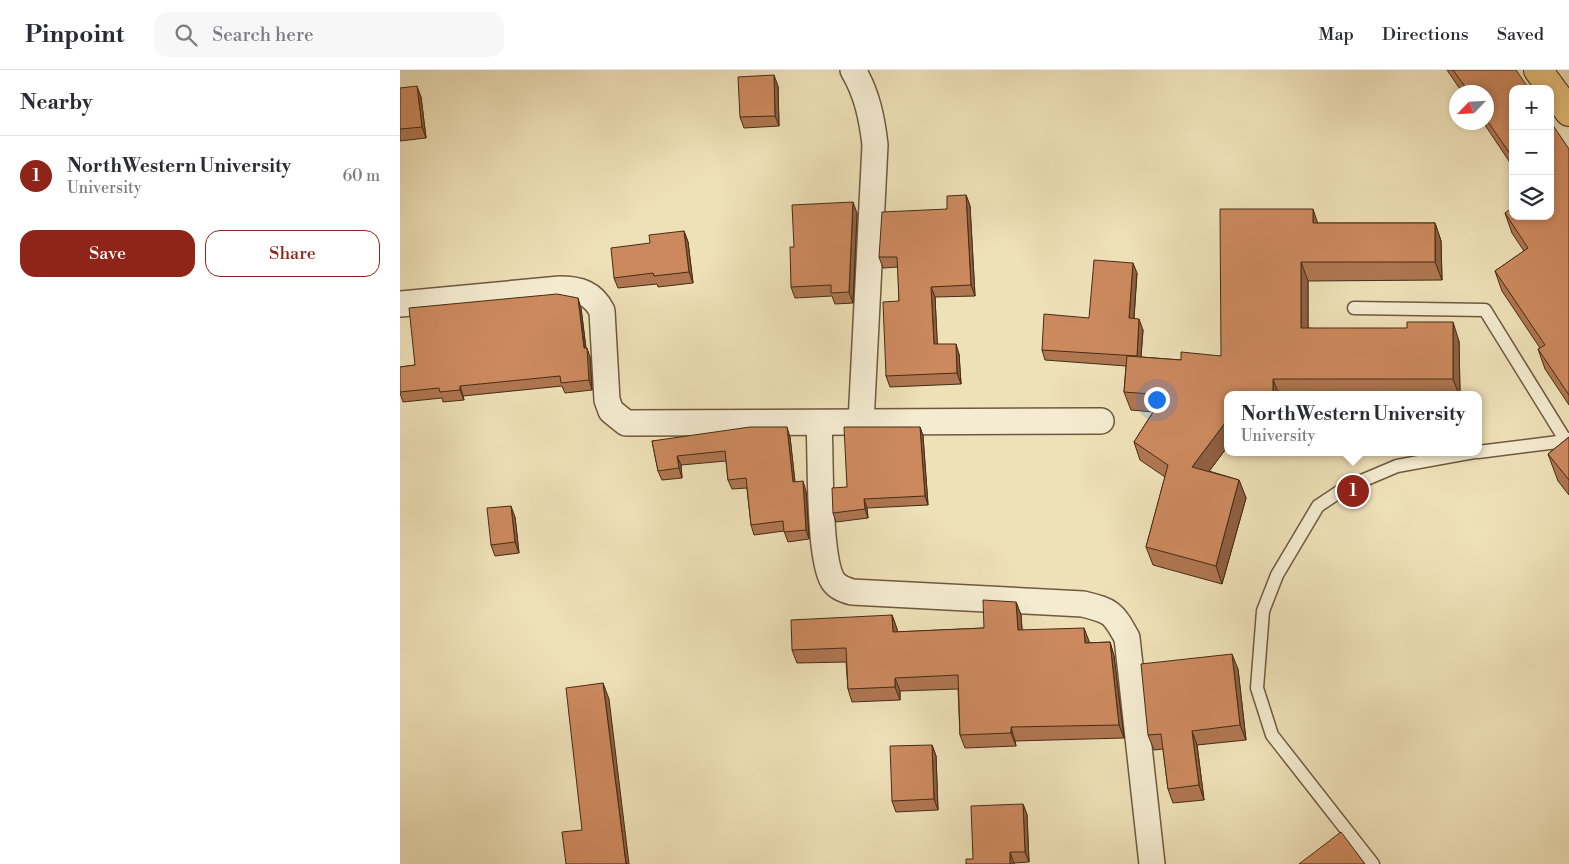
<!DOCTYPE html>
<html lang="en">
<head>
<meta charset="utf-8">
<style>
	:root { --surface:#fff; --page:#f7f7f7; --text:#2b2b33; --muted:#7c7c81; --line:#e1e1e2; --accent:#8f2418 }
	body { margin:0; font-family:"Libre Bodoni",serif; background:var(--page); color:var(--text) }
	.controls { position:absolute; right:15px; top:15px; display:grid; overflow:hidden; border-radius:10px; box-shadow:0 2px 8px #0003 }
	.controls button { width:45px; height:45px; display:grid; place-items:center; padding:0; border:0; border-bottom:1px solid var(--line); background:var(--surface); color:var(--text); font:25px sans-serif }
	.compass { position:absolute; left:1049px; top:15px; width:45px; height:45px; border-radius:50%; background:var(--surface); box-shadow:0 2px 8px #0003; rotate:245deg }
	.you { position:absolute; left:756px; top:329px; width:18px; height:18px; margin:-12px; border:4px solid #fff; border-radius:50%; background:#1a73e8; box-shadow:0 0 0 8px #1a73e833 }
	.badge { display:grid; place-items:center; width:32px; height:32px; border-radius:50%; background:var(--accent); color:#fff; font-size:16px; font-weight:700 }
	.pin { position:absolute; translate:-50% -50%; border:2px solid #fff; box-shadow:0 1px 5px #0006 }
	.popup { position:absolute; left:824px; top:321px; width:258px; height:65px; box-sizing:border-box; display:grid; place-content:center; border-radius:10px; background:var(--surface); filter:drop-shadow(0 1px 4px #0005); font-size:16px; white-space:nowrap; color:var(--muted) }
	.popup b { font-size:19px; color:var(--text) }
	.popup::after { content:''; position:absolute; left:50%; top:100%; margin-left:-10px; border:10px solid transparent; border-top-color:var(--surface) }
	.list { margin:0; padding:0; list-style:none }
	h2 { display:flex; justify-content:space-between; align-items:center; height:65px; margin:0; padding:0 20px; font-size:21px }
	h2 small { font-size:16px; font-weight:400; color:var(--muted) }
	.list li { display:grid; grid-template-columns:32px 1fr auto; gap:15px; align-items:center; box-sizing:border-box; height:80px; padding:0 20px; border-top:1px solid var(--line) }
	.list b { display:block; font-size:19px; white-space:nowrap }
	.list p { margin:0; font-size:16px; white-space:nowrap; color:var(--muted) }
	.list em { font-size:16px; font-style:normal; color:var(--muted) }
	.actions { display:flex; gap:10px; padding:15px 20px }
	.actions a { flex:1; padding:11px 0; border:1px solid var(--accent); border-radius:15px; text-align:center; font-size:18px; color:var(--accent) }
	.actions .main { background:var(--accent); color:#fff }
	.icon { flex:none; width:28px; height:28px; fill:none; stroke:currentColor; stroke-width:2; stroke-linecap:round; stroke-linejoin:round }
	.map { position:relative; flex:none; width:1169px; height:794px; overflow:hidden }
	header { display:flex; align-items:center; gap:30px; box-sizing:border-box; height:70px; padding:0 25px; background:var(--surface); border-bottom:1px solid var(--line) }
	header strong { font-size:24px }
	nav { display:flex; gap:28px; margin-inline-start:auto; font-size:18px }
	.search { width:350px; height:45px; background:var(--page); display:flex; align-items:center; gap:12px; box-sizing:border-box; padding:0 18px; border-radius:15px; color:var(--muted); font-size:19px }
	main { display:flex }
	aside { flex:1; background:var(--surface) }
	.map>svg:first-child { display:block }
	.lines { fill:none; stroke-linecap:round; stroke-linejoin:round }
	.lane-casing { stroke:#6f593e; stroke-width:15 }
	.street-casing { stroke:#6f593e; stroke-width:28 }
	.primary-casing { stroke:#452c15; stroke-width:30 }
	.lane { stroke:#f4ebd0; stroke-width:12 }
	.street { stroke:#f4ebd0; stroke-width:25 }
	.primary { stroke:#e7c07c; stroke-width:28 }
	.wall { fill:#af7651; stroke:#452c15 }
	.shaded-wall { fill:#8f6042; stroke:#452c15 }
	.building { fill:#cc895e; stroke:#452c15 }
</style>
</head>
<body>
<header>
<strong>Pinpoint</strong>
<div class="search"><svg class="icon" aria-label="search" viewBox="0 0 24 24"><circle cx="10" cy="10" r="6"/><path d="M15 15l6 6"/></svg>Search here</div>
<nav><a>Map</a><a>Directions</a><a>Saved</a></nav>
</header>
<main>
<aside>
<h2>Nearby<small></small></h2>
<ul class="list">
<li><span class="badge">1</span><div><b>NorthWestern University</b><p>University</p></div><em>60 m</em></li>
</ul>
<div class="actions"><a class="main">Save</a><a>Share</a></div>
</aside>
<div class="map">
<svg width="1169" height="794" viewBox="0 0 1169 794">
	<rect width="100%" height="100%" fill="#eee0b7"/>
	<filter id="stains"><feTurbulence type="fractalNoise" baseFrequency=".004" numOctaves="4"/><feColorMatrix values="0 0 0 0 .2 0 0 0 0 .09 0 0 0 0 .02 0 0 0 .5 -.17"/></filter>
	<radialGradient id="worn" r=".72"><stop offset=".6" stop-color="#630" stop-opacity="0"/><stop offset="1" stop-color="#630" stop-opacity=".3"/></radialGradient>
	<g class="lines">
		<g class="lane-casing">
			<g id="lane">
				<path d="M954,238L1085,240L1166,371L1169,369"/>
				<path d="M1078,382L1166,371"/>
				<path d="M973,794L872,665L857,618L863,541L877,505L918,436L945,418L997,396L1074,382"/>
			</g>
		</g>
		<g class="street-casing">
			<g id="street">
				<path d="M453,0C467,24 472,48 475,75L461,353"/>
				<path d="M0,234L160,219C179,219 193,223 202,241L207,330L211,341L226,353L701,351"/>
				<path d="M419,353C421,385 418,488 433,511C438,518 445,520 452,522L683,534C711,541 713,542 727,568L752,794"/>
			</g>
		</g>
		<g class="primary-casing">
			<path id="primary" d="M1138,0L1169,42"/>
		</g>
		<use href="#lane" class="lane"/>
		<use href="#street" class="street"/>
		<use href="#primary" class="primary"/>
	</g>
	<g class="wall">
		<path d="M1047,0H1116L1113,19V97L1083,52H1086V22H1062Z"/>
		<path d="M378,16L379,56L344,58L340,47Z"/>
		<path d="M0,18L21,27L26,68L0,71Z"/>
		<path d="M1169,79V335L1145,299L1138,279L1140,278L1102,221L1095,201L1124,181L1112,163L1105,143L1150,146Z"/>
		<path d="M566,125L570,136L575,226L535,227L537,274L559,284L561,314L490,317L486,306L499,231L498,197L483,198L479,187Z"/>
		<path d="M457,143L453,233L435,234L432,226L395,228L391,217Z"/>
		<path d="M918,153H1035L1041,171L1042,210L908,211V258L1059,271L1060,325H828V376L809,401L839,410L846,428L822,514L753,495L746,477L765,407L740,390L734,372L753,342L731,340L724,322L726,296L645,290L642,280L689,248L737,203L734,249L743,260L741,287L781,290L821,286Z"/>
		<path d="M284,161L288,172L293,213L258,217L257,214L218,218L214,208L250,173Z"/>
		<path d="M181,238L186,278L190,287L192,320L165,323L162,316L63,326L64,330L43,332L42,328L3,332L0,323V297L15,295Z"/>
		<path d="M520,357L523,366L528,435L467,438L468,448L436,452L433,443L447,417Z"/>
		<path d="M390,367L395,412L406,421L409,469L388,472L384,461L354,465L351,455L347,418L332,419L328,410L326,391L281,395L282,408L262,410L258,401L252,371Z"/>
		<path d="M1169,367V425L1158,411L1148,384Z"/>
		<path d="M115,447L119,483L95,486L91,475Z"/>
		<path d="M616,532L621,545L622,560L689,571V573L710,572L714,586L724,668L615,671L616,676L565,678L560,665L558,619L500,621V630L452,632L448,619L446,592L397,593L392,580L492,545L497,559V562L584,558Z"/>
		<path d="M838,599L846,670L797,675L804,730L773,733L768,719L763,679L754,680L748,665Z"/>
		<path d="M532,675L536,686L538,740L496,742L492,731Z"/>
		<path d="M623,734L627,745L629,792L614,793L573,789Z"/>
	</g>
	<g class="shaded-wall">
		<path d="M374,5L378,16L379,56L375,46Z"/>
		<path d="M17,16L21,27L26,68L22,57Z"/>
		<path d="M566,125L570,136L575,226L571,215Z"/>
		<path d="M453,132L457,143L453,233L449,222Z"/>
		<path d="M913,139L919,157L913,153Z"/>
		<path d="M1035,153L1041,171L1042,210L1035,192Z"/>
		<path d="M284,161L288,172L293,213L289,202Z"/>
		<path d="M901,192L908,211V276L901,258Z"/>
		<path d="M733,193L737,203L733,259L729,248Z"/>
		<path d="M531,217L535,227L538,285L534,274Z"/>
		<path d="M178,228L181,238L187,287V278L190,287L192,320L189,310Z"/>
		<path d="M739,249L743,260L740,297L737,287Z"/>
		<path d="M1053,252L1059,271L1060,325H1059L1053,309Z"/>
		<path d="M556,274L559,284L561,314L557,303Z"/>
		<path d="M873,309L879,325H874L873,322Z"/>
		<path d="M60,316L63,326L64,330L60,320Z"/>
		<path d="M828,349V376L799,415L792,397Z"/>
		<path d="M387,357L390,367L396,422L393,412Z"/>
		<path d="M520,357L523,366L528,435L525,426Z"/>
		<path d="M277,386L281,395L282,408L279,398Z"/>
		<path d="M839,410L846,428L822,514L816,496Z"/>
		<path d="M403,411L406,421L409,469L406,460Z"/>
		<path d="M464,429L467,438L468,448L465,439Z"/>
		<path d="M111,436L115,447L119,483L115,472Z"/>
		<path d="M616,532L621,545L623,574L618,560Z"/>
		<path d="M492,545L497,559L498,575L493,562Z"/>
		<path d="M684,558L689,571V587L685,573Z"/>
		<path d="M710,572L714,586L724,668L719,655Z"/>
		<path d="M832,584L838,599L846,670L840,655Z"/>
		<path d="M495,608L500,621V630L495,617Z"/>
		<path d="M203,613L209,629L229,794H226Z"/>
		<path d="M611,657L615,671L616,676L611,663Z"/>
		<path d="M792,661L797,675L804,730L799,715Z"/>
		<path d="M532,675L536,686L538,740L534,729Z"/>
		<path d="M623,734L627,745L629,792L625,782Z"/>
		<path d="M610,782L614,793V794H610Z"/>
	</g>
	<g class="building">
		<path d="M1053,0H1116L1129,19H1113V88L1086,49V22H1069Z"/>
		<path d="M374,5L375,46L340,47L338,7Z"/>
		<path d="M17,16L22,57L0,59V18Z"/>
		<path d="M1150,51L1169,79V325L1138,279L1145,275L1095,201L1128,178L1105,143L1113,137V146H1150Z"/>
		<path d="M566,125L571,215L531,217L534,274H556L557,303L486,306L483,232L499,231L497,187H479L482,142L547,139V126Z"/>
		<path d="M453,132L449,222L431,223V215L391,217L390,177H394L392,135Z"/>
		<path d="M820,139H913V153H1035V192H901V258H1007V252H1053V309H873V322H849L846,325H828V349L792,397L839,410L816,496L746,477L768,395L734,372L764,325L724,322L727,286L781,290V282L821,286Z"/>
		<path d="M284,161L289,202L254,206L253,203L214,208L211,178L250,173L249,165Z"/>
		<path d="M694,190L733,193L729,248L739,249L737,286L642,280L644,244L689,248Z"/>
		<path d="M157,224L178,228L184,278H187L189,310L161,313L160,306L60,316V320L40,322L39,318L0,322V297L15,295L9,238Z"/>
		<path d="M350,357H387L393,412L403,411L406,460L384,462L383,451L351,455L346,408L328,410L325,381L277,386L279,398L258,401L252,371Z"/>
		<path d="M444,357H520L525,426L464,429L465,439L433,443L432,418L447,417Z"/>
		<path d="M1169,367V410L1148,384Z"/>
		<path d="M111,436L115,472L91,475L87,438Z"/>
		<path d="M583,530L616,532L618,560L684,558L685,573L710,572L719,655L611,657V663L560,665L558,605L495,608V617L448,619L446,578L392,580L391,550L492,545L493,562L584,558Z"/>
		<path d="M832,584L840,655L792,661L799,715L768,719L761,664L748,665L741,594Z"/>
		<path d="M203,613L226,794H166L162,762L182,760L166,618Z"/>
		<path d="M532,675L534,729L492,731L490,676Z"/>
		<path d="M623,734L625,782H610V794H566V789H573L571,736Z"/>
		<path d="M941,762L965,794H899Z"/>
	</g>
	<rect width="100%" height="100%" filter="url(#stains)"/>
	<rect width="100%" height="100%" fill="url(#worn)"/>
</svg>
<div class="controls">
<button>+</button>
<button>−</button>
<button><svg class="icon" aria-label="layers" viewBox="0 0 24 24"><path d="M12 4l9 5-9 5-9-5zM3 14l9 5 9-5"/></svg></button>
</div>
<svg class="compass" viewBox="-18 -18 36 36"><path d="M0-13l5 13h-10z" fill="#e53935"/><path d="M0 13l5-13h-10z" fill="#7c7c81"/></svg>
<div class="you"></div>
<div class="pin badge" style="left:953px;top:421px">1</div>
<div class="popup"><b>NorthWestern University</b>University</div>
</div>
</main>
</body>
</html>
